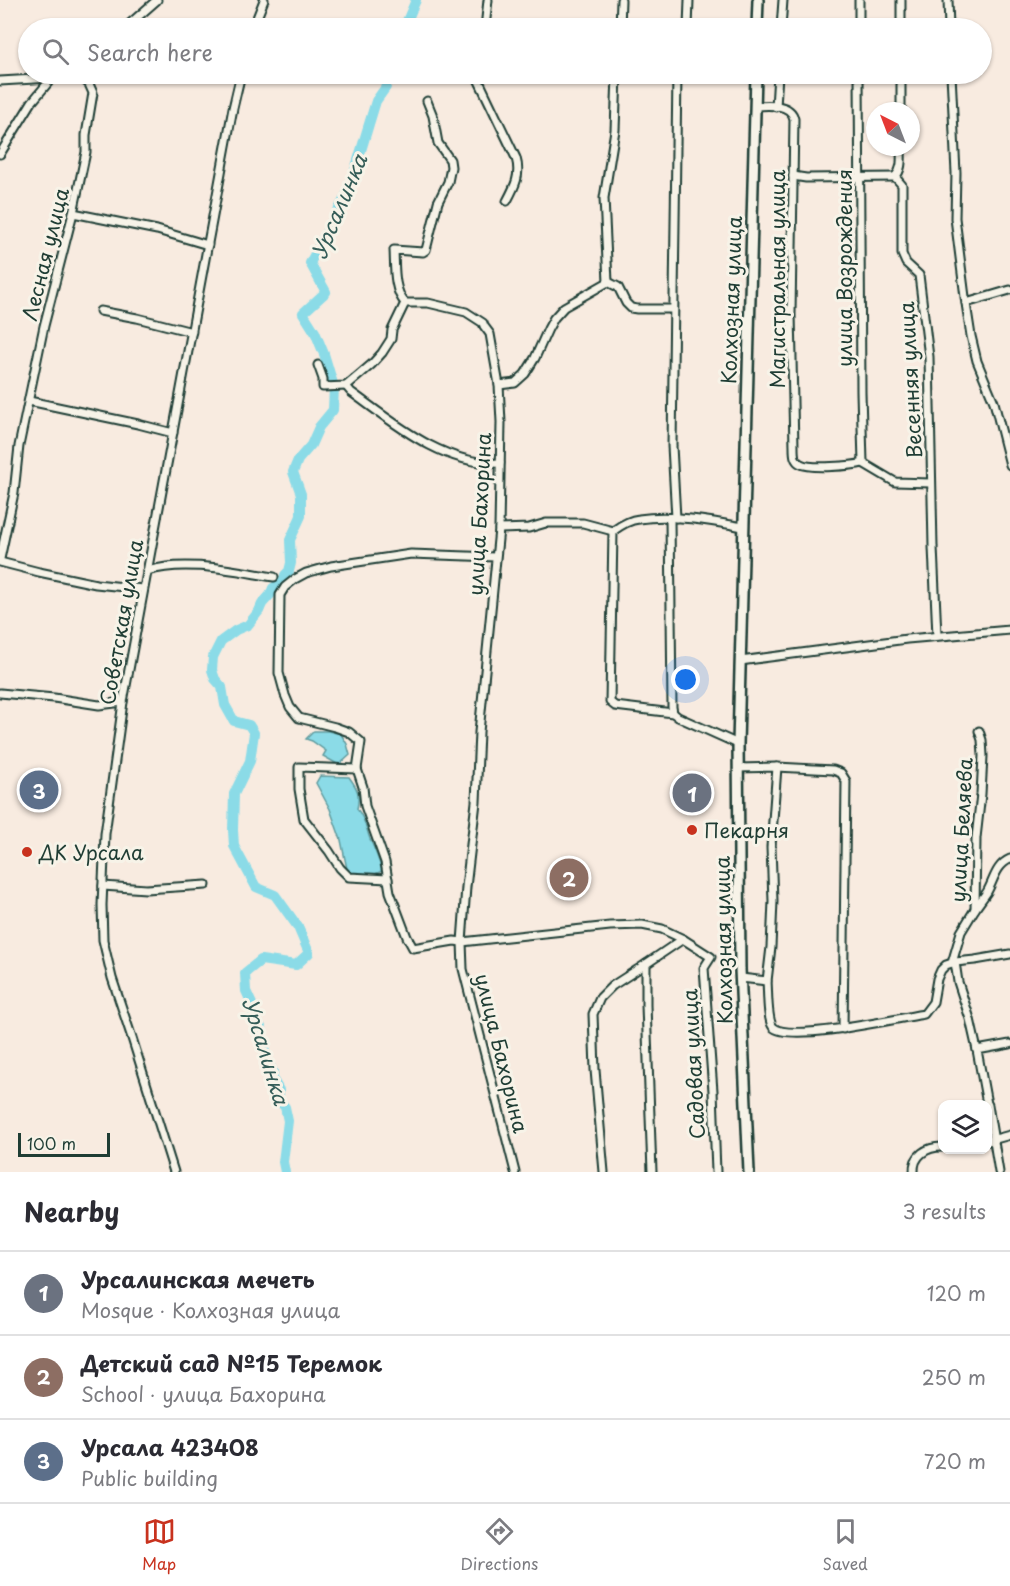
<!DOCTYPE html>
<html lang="en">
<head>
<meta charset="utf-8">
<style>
	:root { --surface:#fff; --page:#f2f2f3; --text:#2b2b33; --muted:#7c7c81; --line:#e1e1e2; --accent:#c8321e }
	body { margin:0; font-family:"Playpen Sans",sans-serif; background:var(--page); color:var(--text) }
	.controls { position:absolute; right:18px; bottom:18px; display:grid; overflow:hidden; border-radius:12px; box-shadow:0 2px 4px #0004 }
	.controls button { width:54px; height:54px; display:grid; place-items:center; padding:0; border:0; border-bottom:2px solid var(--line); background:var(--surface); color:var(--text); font:30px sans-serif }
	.compass { position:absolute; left:866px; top:102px; width:54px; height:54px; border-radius:50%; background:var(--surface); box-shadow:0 2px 4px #0004; rotate:318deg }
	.scale { position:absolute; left:18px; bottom:15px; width:92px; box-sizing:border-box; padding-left:6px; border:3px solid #1f3d34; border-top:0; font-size:16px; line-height:21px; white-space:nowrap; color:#1f3d34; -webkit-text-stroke:4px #f7f3e8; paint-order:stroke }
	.you { position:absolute; left:686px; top:680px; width:21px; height:21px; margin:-15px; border:4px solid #fff; border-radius:50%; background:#1a73e8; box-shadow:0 0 0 9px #1a73e833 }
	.badge { display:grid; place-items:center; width:39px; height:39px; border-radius:50%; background:var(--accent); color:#fff; font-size:20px; font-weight:700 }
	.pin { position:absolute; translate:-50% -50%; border:3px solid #fff; box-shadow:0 2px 6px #0006 }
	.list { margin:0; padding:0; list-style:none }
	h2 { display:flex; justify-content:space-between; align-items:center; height:78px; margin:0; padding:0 24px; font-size:26px }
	h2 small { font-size:20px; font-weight:400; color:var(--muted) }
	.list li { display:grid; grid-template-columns:39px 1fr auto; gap:18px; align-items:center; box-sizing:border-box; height:84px; padding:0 24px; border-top:2px solid var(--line) }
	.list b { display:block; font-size:22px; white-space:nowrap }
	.list p { margin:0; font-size:20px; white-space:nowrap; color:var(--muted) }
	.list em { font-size:20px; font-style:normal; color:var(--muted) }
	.icon { flex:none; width:33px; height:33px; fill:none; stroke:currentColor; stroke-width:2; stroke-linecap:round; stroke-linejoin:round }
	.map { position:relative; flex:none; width:1010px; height:1172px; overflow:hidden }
	.search { position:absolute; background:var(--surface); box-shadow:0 2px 4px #0004; left:18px; right:18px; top:18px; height:66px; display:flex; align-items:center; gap:15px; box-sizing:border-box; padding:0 21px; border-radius:33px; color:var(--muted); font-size:22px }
	.sheet { height:330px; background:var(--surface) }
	nav { display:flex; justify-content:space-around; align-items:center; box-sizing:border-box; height:84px; border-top:2px solid var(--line); background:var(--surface); font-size:16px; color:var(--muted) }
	nav a { display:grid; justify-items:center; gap:3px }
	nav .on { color:var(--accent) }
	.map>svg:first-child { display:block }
	.water { fill:#8bdbe7; stroke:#609c9f; stroke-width:1.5 }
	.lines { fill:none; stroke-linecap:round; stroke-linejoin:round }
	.river { stroke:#8bdbe7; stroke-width:10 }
	.minor-casing { stroke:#1f3d34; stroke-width:11 }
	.major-casing { stroke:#1f3d34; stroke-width:14 }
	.minor { stroke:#f7f3e8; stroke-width:7 }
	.major { stroke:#f7f3e8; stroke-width:9 }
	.poi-dot { fill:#c8321e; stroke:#f7f3e8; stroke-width:2 }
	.labels { text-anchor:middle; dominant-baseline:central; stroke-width:6; stroke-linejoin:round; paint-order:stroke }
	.street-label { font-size:20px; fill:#1f3d34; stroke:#f7f3e8 }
	.poi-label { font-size:20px; fill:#1f3d34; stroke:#f7f3e8; text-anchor:start }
	.water-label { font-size:21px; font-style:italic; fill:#355d58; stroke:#f7f3e8 }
</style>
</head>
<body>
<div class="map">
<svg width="1010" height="1172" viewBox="0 0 1010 1172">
	<rect width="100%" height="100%" fill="#f8ebe0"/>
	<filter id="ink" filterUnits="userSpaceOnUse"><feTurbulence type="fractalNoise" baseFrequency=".0167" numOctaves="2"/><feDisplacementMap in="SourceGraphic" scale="12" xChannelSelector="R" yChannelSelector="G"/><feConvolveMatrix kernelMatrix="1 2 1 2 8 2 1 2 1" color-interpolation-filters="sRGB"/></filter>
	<g filter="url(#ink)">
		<g class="water">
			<path d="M314,731H328L341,734L347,744L350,755L339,765L323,756L326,751L312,741L306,739Z"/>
			<path d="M320,776L349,777C358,789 360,794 357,809C365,818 366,828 370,839C375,850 379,860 382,871L375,874L362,875L350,873L347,869L341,840L330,809L316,783Z"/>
		</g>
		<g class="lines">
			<g class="river">
				<path d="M404,28L416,0"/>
				<path d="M285,1172L283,1162L288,1121L285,1107L279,1101V1090L273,1080V1072L267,1061L262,1039V1029L253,1014L252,1004L246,991L245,973L261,960L296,965L309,953L298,927L275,895L256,887L234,846L233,830L234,794L250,761L254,733L249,725L234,721L225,705L222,687L215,679L212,670L213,657L221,641L236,630L248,625L259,611L262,604L270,595L273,588L284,581L285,575L289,571L291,563L290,540L301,516V494L293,472L298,460L311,445L319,427L333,410L334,387L324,354L315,332L303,313L326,292L310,263L349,190L376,101L386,87L388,74"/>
			</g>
			<g class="minor-casing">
				<g id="minor">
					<path d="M859,0V28"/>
					<path d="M901,0V28"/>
					<path d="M948,0L949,28"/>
					<path d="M125,28L157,0"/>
					<path d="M253,28L264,0"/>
					<path d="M485,28L488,0"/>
					<path d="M620,28L621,0"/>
					<path d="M688,28L689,0"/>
					<path d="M781,28L783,0"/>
					<path d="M479,74L478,79L516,158C521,175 515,186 507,201"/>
					<path d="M859,74L861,392L863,463"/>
					<path d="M951,74L956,173L955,218L965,297L971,336L977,361L994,402L1010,465"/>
					<path d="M0,81L52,78L71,74"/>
					<path d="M755,106C768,105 791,103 794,119L791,314L794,447C794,454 794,461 801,464C810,469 853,466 863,463L895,482L931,483"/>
					<path d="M776,107L778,74"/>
					<path d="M901,111V74"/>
					<path d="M0,154L32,102L52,78"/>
					<path d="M793,176L806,178L895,177"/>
					<path d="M895,177L902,185V254L906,263L919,275L929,357L933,547L937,636"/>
					<path d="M895,177C903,169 901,158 901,147"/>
					<path d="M73,213L157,230L208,245"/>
					<path d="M608,282L618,287L626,303L631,308L637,309H673"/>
					<path d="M405,303C393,289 395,267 394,250L423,252L426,250L438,202L448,182L451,167L450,160L438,143L433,116L427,101"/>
					<path d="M966,303L1010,290"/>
					<path d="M100,311L137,318L192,332"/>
					<path d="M318,365L323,379V387L346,386L358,376L372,364L382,353L391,339L392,330L405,303H428L466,312L483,323L484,326L490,334L499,385L501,422L499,529L479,732L476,802L466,887L462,942L454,941L413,948L407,937L390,892L385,862L365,806L363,787L357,769L361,742L349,732L335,727L299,718L290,707L285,695L279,673L280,595L285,587L295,579L306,573L331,566L411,554L495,557"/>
					<path d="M499,385L515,383L525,374L535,358L548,329L554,318L564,307L608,282L604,198L615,130L617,74"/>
					<path d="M346,386L351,392C394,423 444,466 500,463"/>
					<path d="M29,401L138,424L173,433"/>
					<path d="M670,518L672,707L673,713"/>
					<path d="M676,518L672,446L677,74"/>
					<path d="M499,529L529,528L546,523H583L613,531C621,525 629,520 639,519C671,514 711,521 743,527"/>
					<path d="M613,531L610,702L615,706L673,713L678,717L738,744"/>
					<path d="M0,559L14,493L19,446L44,326L73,213L86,152V135L93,93L89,84L81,77L72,74"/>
					<path d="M0,562L39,572L96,584L143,589"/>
					<path d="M147,571C186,559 235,571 274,577"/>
					<path d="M740,661L907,639L1010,630"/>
					<path d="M0,693L54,698L99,705L123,702"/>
					<path d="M777,767L833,770L841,773L846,781L843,1029"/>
					<path d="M738,768L777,767L771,847L773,901L771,947L767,981L741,978"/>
					<path d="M357,769L299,767V789L304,819L329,851L340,868L349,877L388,879"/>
					<path d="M103,886L146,889L206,885"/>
					<path d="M975,909C979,903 983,898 987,892C994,880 996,865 1010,859"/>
					<path d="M955,962L958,982L970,1019L977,1050L987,1104"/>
					<path d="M952,963L961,932L975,909L976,838L981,794L983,756L982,740L979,731"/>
					<path d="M767,981C768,992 767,1019 773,1027C788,1043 900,1018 924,1014L933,1002L937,979L941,970L946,965L955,962L975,960L1010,954"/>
					<path d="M977,1050L1010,1044"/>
					<path d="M988,1105L999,1172"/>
					<path d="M988,1141L1010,1135"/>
					<path d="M174,1172L132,1038L112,978L103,940L102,905L105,834L123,702L233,108L241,74"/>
					<path d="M515,1172L463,969L462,942L610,926L642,925L662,929L683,939"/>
					<path d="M604,1172L595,1070L593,1014L600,998L612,986L646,964"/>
					<path d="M652,1172L646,1005V964L683,939L711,957L704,968L713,1091L716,1172"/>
					<path d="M914,1172C913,1155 927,1147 942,1147"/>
				</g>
			</g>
			<g class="major-casing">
				<g id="major">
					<path d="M757,28L758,0"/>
					<path d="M749,1172L740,969L738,744L756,74"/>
				</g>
			</g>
			<use href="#minor" class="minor"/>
			<use href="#major" class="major"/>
		</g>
	</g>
	<g class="poi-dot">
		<circle cx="692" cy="830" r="6"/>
		<circle cx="27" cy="852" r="6"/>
	</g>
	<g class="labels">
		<g class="street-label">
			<text transform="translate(45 254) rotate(-76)">Лесная улица</text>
			<text transform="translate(844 268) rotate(-90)">улица Возрождения</text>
			<text transform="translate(777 279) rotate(-90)">Магистральная улица</text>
			<text transform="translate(731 300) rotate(-88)">Колхозная улица</text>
			<text transform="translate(910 380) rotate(-93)">Весенняя улица</text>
			<text transform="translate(479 514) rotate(-87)">улица Бахорина</text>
			<text transform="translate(121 622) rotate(-80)">Советская улица</text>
			<text transform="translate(961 830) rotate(-87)">улица Беляева</text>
			<text transform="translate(723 940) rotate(-91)">Колхозная улица</text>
			<text transform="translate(502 1053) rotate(76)">улица Бахорина</text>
			<text transform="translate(693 1064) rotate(-93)">Садовая улица</text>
		</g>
		<g class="poi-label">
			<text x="704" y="830">Пекарня</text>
			<text x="39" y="852">ДК Урсала</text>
		</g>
		<g class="water-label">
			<text transform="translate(338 206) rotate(-67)">Урсалинка</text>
			<text transform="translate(267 1051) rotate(73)">Урсалинка</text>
		</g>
	</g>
</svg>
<div class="controls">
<button><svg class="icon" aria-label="layers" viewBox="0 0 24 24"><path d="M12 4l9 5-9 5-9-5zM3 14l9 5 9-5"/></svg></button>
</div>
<svg class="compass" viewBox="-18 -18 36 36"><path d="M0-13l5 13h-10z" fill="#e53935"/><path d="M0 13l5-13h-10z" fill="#7c7c81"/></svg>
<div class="scale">100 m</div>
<div class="you"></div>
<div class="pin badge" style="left:692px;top:793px;background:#6b7280">1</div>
<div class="pin badge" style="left:569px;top:878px;background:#8d6e63">2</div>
<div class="pin badge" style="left:39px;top:790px;background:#5c6f8a">3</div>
<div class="search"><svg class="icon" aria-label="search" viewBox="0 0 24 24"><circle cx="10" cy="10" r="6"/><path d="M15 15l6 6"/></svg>Search here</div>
</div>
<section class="sheet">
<h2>Nearby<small>3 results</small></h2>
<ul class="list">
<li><span class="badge" style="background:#6b7280">1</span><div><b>Урсалинская мечеть</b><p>Mosque · Колхозная улица</p></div><em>120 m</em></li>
<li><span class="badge" style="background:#8d6e63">2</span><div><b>Детский сад №15 Теремок</b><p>School · улица Бахорина</p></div><em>250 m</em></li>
<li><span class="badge" style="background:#5c6f8a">3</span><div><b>Урсала 423408</b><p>Public building</p></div><em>720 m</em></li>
</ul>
</section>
<nav>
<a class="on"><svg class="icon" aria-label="map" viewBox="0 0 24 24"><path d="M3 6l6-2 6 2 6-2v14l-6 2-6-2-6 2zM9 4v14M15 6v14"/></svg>Map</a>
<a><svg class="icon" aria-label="directions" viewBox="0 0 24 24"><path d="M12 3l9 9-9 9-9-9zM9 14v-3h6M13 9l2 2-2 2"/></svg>Directions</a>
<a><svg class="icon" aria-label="saved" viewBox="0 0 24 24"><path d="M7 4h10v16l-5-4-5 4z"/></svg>Saved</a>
</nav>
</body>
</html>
